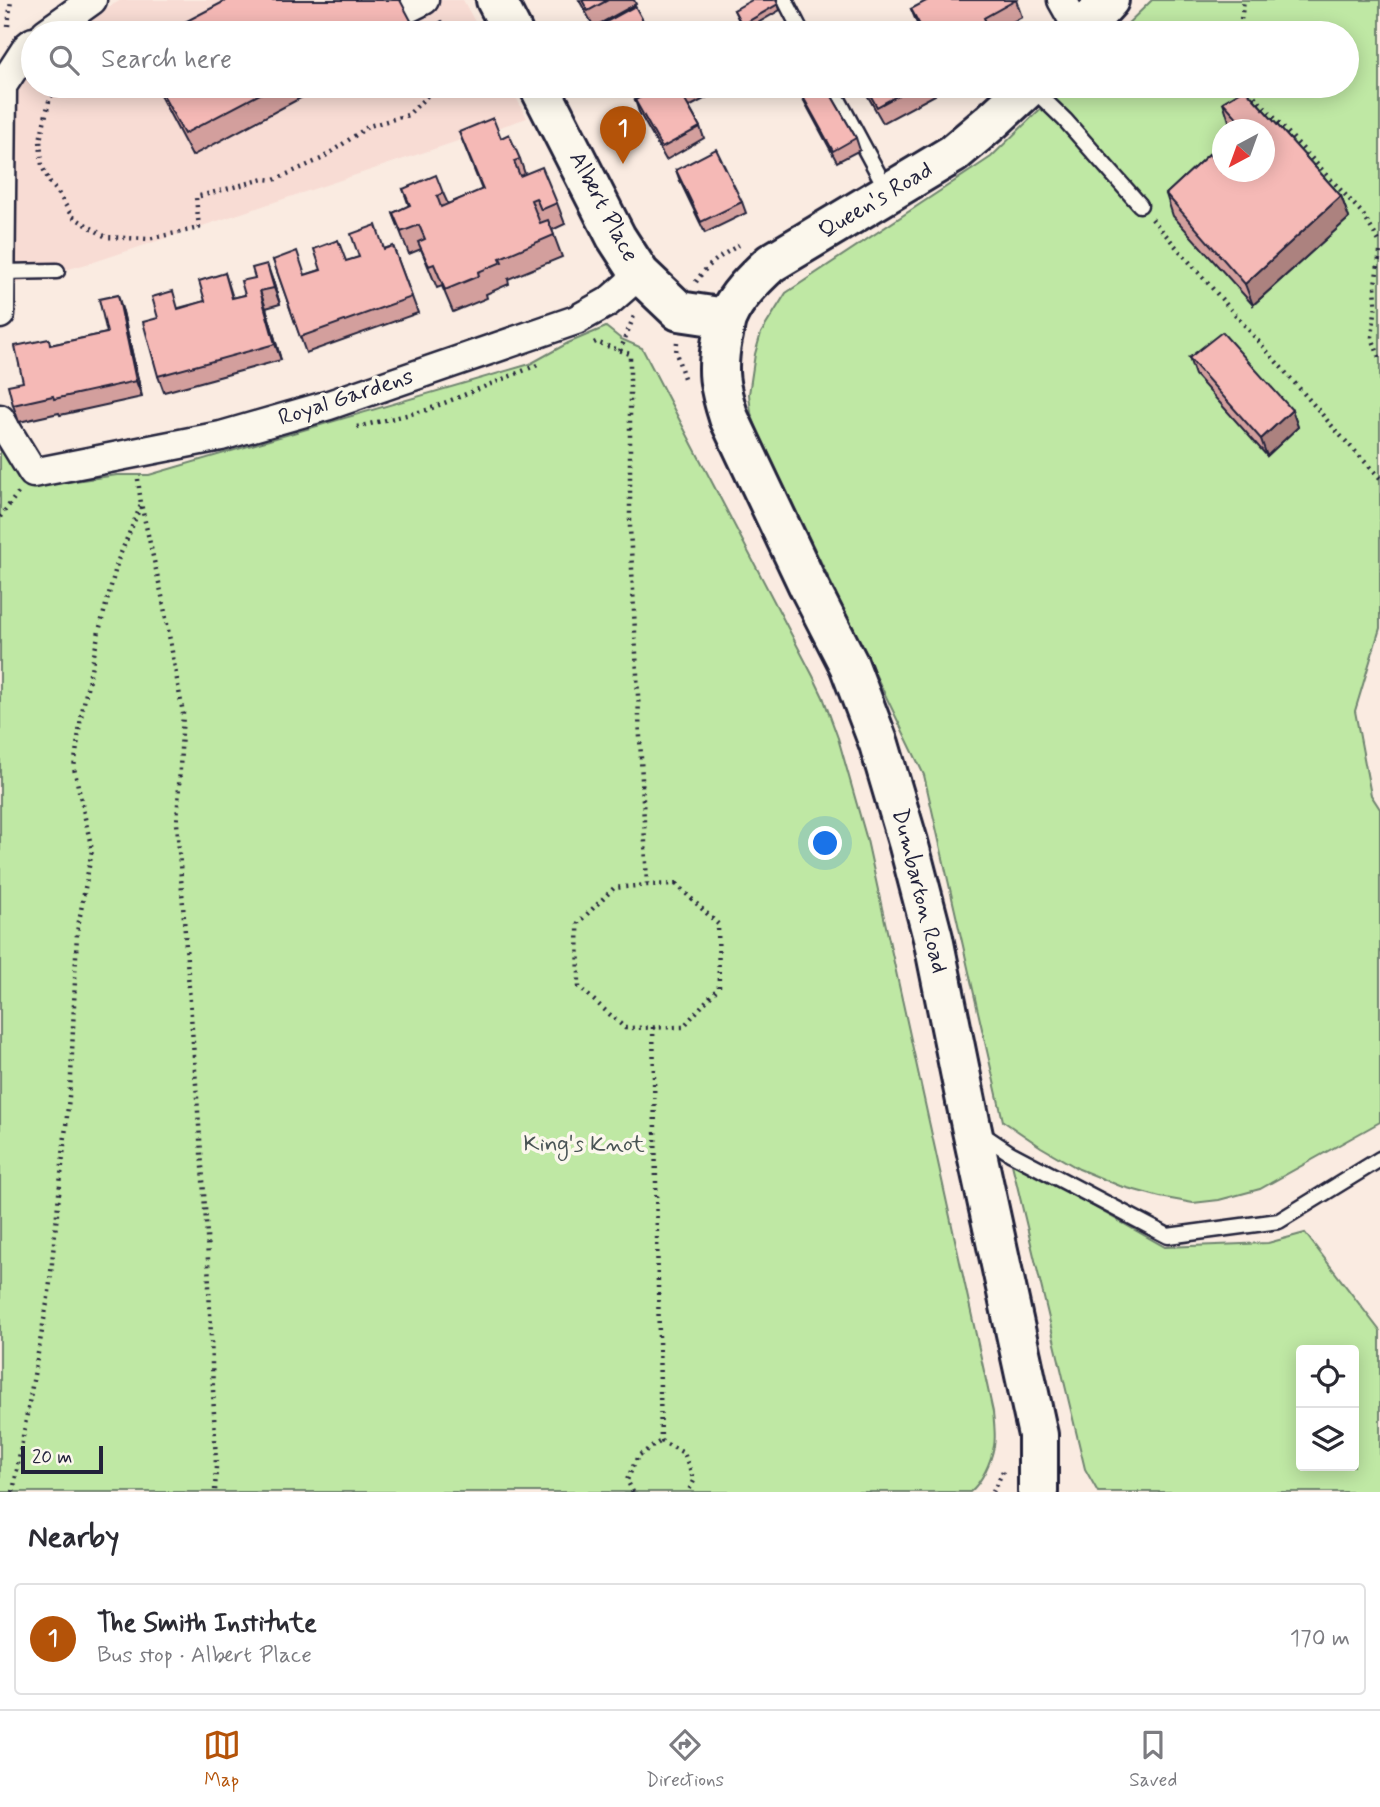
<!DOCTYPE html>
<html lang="en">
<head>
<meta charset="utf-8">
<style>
	:root { --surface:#fff; --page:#f2f2f3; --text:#2b2b33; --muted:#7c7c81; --line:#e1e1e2; --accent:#b45309 }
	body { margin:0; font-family:Mynerve,sans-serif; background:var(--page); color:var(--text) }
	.controls { position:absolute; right:21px; bottom:21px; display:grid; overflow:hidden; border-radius:7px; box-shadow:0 4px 18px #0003 }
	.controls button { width:63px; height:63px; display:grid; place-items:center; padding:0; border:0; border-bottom:2px solid var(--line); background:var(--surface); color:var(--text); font:35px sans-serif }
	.compass { position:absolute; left:1212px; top:119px; width:63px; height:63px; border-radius:50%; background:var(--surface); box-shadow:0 4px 18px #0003; rotate:221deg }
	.scale { position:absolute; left:21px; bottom:18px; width:82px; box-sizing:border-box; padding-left:7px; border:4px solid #22223b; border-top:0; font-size:19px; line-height:24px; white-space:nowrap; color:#22223b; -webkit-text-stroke:5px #fbf7ec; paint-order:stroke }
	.you { position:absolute; left:826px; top:844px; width:24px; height:24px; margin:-18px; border:5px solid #fff; border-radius:50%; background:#1a73e8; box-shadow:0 0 0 10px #1a73e833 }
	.badge { display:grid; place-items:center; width:46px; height:46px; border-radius:50%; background:var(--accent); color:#fff; font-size:23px; font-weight:700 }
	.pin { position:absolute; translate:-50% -58px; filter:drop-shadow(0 2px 4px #0008) }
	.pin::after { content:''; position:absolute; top:37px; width:24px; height:21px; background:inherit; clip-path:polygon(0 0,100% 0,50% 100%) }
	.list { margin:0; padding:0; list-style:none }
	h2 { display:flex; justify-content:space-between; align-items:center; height:91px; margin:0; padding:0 28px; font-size:30px }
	h2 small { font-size:23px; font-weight:400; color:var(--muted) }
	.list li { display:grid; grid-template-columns:46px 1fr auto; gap:21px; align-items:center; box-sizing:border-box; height:112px; margin:0 14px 14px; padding:0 14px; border:2px solid var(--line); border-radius:7px }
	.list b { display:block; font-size:26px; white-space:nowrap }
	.list p { margin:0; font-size:23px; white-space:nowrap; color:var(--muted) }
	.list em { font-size:23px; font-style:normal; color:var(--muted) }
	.icon { flex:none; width:38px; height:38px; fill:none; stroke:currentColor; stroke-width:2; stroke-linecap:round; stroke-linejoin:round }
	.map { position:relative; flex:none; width:1380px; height:1492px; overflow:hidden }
	.search { position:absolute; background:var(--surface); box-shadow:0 4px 18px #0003; left:21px; right:21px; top:21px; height:77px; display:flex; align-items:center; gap:18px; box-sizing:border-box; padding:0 24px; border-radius:38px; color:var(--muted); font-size:26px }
	.sheet { height:217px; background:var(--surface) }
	nav { display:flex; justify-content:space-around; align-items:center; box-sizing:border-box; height:98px; border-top:2px solid var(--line); background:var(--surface); font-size:19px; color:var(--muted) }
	nav a { display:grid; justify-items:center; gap:4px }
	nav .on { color:var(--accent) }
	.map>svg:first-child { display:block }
	.built { fill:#f8dcd4 }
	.green { fill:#bfe8a4; stroke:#708570; stroke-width:2; fill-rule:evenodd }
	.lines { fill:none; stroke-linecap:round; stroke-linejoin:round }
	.lane-casing { stroke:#22223b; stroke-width:19 }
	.street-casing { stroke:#22223b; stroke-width:33 }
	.secondary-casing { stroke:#22223b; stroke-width:44 }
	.path { stroke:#22223b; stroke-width:4.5; stroke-dasharray:2 5; stroke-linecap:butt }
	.lane { stroke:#fbf7ec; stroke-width:14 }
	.street { stroke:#fbf7ec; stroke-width:28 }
	.secondary { stroke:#fbf7ec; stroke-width:38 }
	.wall { fill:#d39f9d; stroke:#22223b; stroke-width:2 }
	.shaded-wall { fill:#ac827f; stroke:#22223b; stroke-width:2 }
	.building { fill:#f5b9b6; stroke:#22223b; stroke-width:2 }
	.labels { text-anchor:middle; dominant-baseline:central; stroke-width:7; stroke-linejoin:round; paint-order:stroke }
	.street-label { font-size:23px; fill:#22223b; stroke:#fbf7ec }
	.park-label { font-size:23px; fill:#495455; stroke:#fbf7ec }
</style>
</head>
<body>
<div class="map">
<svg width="1380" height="1492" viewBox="0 0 1380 1492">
	<rect width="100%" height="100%" fill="#faebe1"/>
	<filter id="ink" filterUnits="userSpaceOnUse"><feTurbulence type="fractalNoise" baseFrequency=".0143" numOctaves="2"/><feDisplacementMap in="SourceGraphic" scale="14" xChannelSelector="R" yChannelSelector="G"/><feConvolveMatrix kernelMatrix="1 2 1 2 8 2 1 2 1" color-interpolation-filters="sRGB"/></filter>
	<g filter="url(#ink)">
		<g class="built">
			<path d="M121,0H463L481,33H65Z"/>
			<path d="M33,68V86H510L527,118L94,262L0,288L16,88Z"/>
		</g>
		<g class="green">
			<path d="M1152,0H1380V628L1355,711L1371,795L1380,809V1122L1260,1189L1219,1200L1193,1203L1160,1197L1120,1186L1079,1169L1041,1147L1003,1121L924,775L758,432L751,413L749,394L755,354L761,333L786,293L991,157L1064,86H1347V33H1118ZM1222,130H1264V172H1222Z"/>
			<path d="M606,327L621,339L642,348L813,676L823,697L838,738L867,840L993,1412C994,1423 996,1436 994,1446C991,1462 982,1482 970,1492H0V441L28,486L54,484L117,475H149L530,364L568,343Z"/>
			<path d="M1011,1160L1165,1247L1268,1243L1305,1233L1380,1331V1492H1098L1085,1469ZM1301,1350H1354V1466H1301Z"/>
		</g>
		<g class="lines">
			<g class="lane-casing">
				<g id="lane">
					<path d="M785,0L802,33"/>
					<path d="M831,86L888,192"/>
					<path d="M1032,88L1065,120L1140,205"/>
					<path d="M0,272L57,271"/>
					<path d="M979,1132L1010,1153L1168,1236L1279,1221L1380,1159"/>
				</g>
			</g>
			<g class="street-casing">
				<g id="street">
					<path d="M1062,0L1080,32"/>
					<path d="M402,11L424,0"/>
					<path d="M46,33L92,0"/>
					<path d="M0,314L2,86L28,46L33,42"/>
					<path d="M0,419L33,473L221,436L329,405L576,320L608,302L640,274"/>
				</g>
			</g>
			<g class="secondary-casing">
				<g id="secondary">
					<path d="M496,0L513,33"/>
					<path d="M1079,33L1109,0"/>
					<path d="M539,86L616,237L640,274L679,311L726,318"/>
					<path d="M1030,86L992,121L953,154L771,263C755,278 736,296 727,317C724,324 724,332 722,339C716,371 719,387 729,418L808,585L849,665L879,744L908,842L933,938L971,1126L1038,1435V1492"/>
				</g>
			</g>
			<g class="path">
				<path d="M440,21L449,33"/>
				<path d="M8,26L11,0"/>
				<path d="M1239,33L1244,0"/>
				<path d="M63,86L50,97L40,140L42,166L50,183L57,191L72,216L106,237L148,239L199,228L196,197L264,179L274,180L321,159L369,126L408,115L437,86"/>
				<path d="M1245,86L1362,213L1380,243"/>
				<path d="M1152,219L1340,435L1380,478"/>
				<path d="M1380,252L1375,284L1376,304L1372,337L1380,360"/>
				<path d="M696,282C706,265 722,255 739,245"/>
				<path d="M677,342L676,353L685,381"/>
				<path d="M594,343L596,342L630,354V527L647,885"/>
				<path d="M620,351L634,316"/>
				<path d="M357,427L427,410L540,364"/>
				<path d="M138,479L141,504L162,596L183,713L177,823L207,1235L216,1466L215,1492"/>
				<path d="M0,517L18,493"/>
				<path d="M676,884L718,924L719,987L683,1027L625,1028L579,987L578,923L614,888L647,885Z"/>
				<path d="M653,1027L661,1441"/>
				<path d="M661,1441L684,1453L694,1481L688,1492"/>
				<path d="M13,1492L49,1292L71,1077L77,932L92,850L74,768L81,717L99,631L118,560L141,505"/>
				<path d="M633,1492L627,1480L638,1456L661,1441"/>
				<path d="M993,1492L1004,1469"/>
			</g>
			<use href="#lane" class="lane"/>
			<use href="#street" class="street"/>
			<use href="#secondary" class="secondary"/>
		</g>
		<g class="wall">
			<path d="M579,0H634L636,4L594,27Z"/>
			<path d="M1016,0L1022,17L992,33H905L918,26L911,9Z"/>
			<path d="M778,4L780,10L744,31L734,10Z"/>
			<path d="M155,86H323L192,156Z"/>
			<path d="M624,86H646L629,95Z"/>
			<path d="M702,86L706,98L689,107L700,127L704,138L666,160L639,112L635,100Z"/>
			<path d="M796,86H826L856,138L860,150L837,162Z"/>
			<path d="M862,86H932L935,95L883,123Z"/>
			<path d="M1245,89L1341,196L1349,218L1253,305L1173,216L1166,194L1209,154L1214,160L1222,152V172H1264V130H1236L1230,124L1223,102Z"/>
			<path d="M459,132L501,138L520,159L525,174L557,203L565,224L552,230L562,257L508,279L509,284L486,294L487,298L453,312L442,286L437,288L421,249L409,254L393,213L409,206L403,189L443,193L448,204L482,190Z"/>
			<path d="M676,170L742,202L746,213L705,233L680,181Z"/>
			<path d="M393,246L418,313L306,353L273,260L305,275Z"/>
			<path d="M225,273L233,298L245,295L255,278L273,281L280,304L266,308L281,360L164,392L158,376V318L179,308L205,301Z"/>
			<path d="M123,312L142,397L60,415L59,413L19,422L13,405L23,382L51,345L107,333Z"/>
			<path d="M1189,358L1292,410L1298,427L1267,456L1195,375Z"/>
		</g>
		<g class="shaded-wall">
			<path d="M1341,196L1349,218L1253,305L1245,284Z"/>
			<path d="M267,264L273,281L280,304L274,288Z"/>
			<path d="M260,291L266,308L281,360L275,344Z"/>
			<path d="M118,295L123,312L142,397L136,381Z"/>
			<path d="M1292,410L1298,427L1267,456L1261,439Z"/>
		</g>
		<g class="building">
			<path d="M227,0H400L416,30L410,33H164Z"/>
			<path d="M582,0H608L588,11Z"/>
			<path d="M752,0H776L778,4L742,25L734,10Z"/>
			<path d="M928,0H1016L984,18L989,28L979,33H959L956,27L946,33H905L920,25L911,9Z"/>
			<path d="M635,6L650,33H597L595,28Z"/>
			<path d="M158,86H275L184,134Z"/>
			<path d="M662,86L702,87L683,97L700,127L662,148L635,100Z"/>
			<path d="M797,86H826L856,138L833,151Z"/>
			<path d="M865,86H915L877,107Z"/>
			<path d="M1245,89L1341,196L1245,284L1166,194L1209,154L1214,160L1222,152V172H1264V130H1248L1223,102Z"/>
			<path d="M493,118L501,138L509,134L520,159L514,161L520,176L542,167L557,203L541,210L536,198L531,200L540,223L548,220L554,235L500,258L502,262L478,272L479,276L445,290L434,264L429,266L418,242L425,239L419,225L401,232L393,213L410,205L403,189L436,175L443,193L437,196L441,207L483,189L459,132Z"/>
			<path d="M716,149L742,202L701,222L676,170Z"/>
			<path d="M376,225L384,249L393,246L412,297L300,337L273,260L297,251L305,275L321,270L314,249L338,240L346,261L359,257L351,234Z"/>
			<path d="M267,264L274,288L260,291L275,344L158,376L143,322L158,318L152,297L173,291L178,309L205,301L199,281L225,273L232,298L245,295L241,281L255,278L252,268Z"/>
			<path d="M118,295L136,381L54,399L53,396L13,405L8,385L23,382L15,346L49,339L50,345L107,333L99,299Z"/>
			<path d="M1222,332L1292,410L1261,439L1189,358Z"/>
		</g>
	</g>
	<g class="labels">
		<g class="street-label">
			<text transform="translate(876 201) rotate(-31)">Queen's Road</text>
			<text transform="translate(603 207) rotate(62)">Albert Place</text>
			<text transform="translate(346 398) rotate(-18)">Royal Gardens</text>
			<text transform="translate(919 891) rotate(76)">Dumbarton Road</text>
		</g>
		<g class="park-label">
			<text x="584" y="1145">King's Knot</text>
		</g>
	</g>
</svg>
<div class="controls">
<button><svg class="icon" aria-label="locate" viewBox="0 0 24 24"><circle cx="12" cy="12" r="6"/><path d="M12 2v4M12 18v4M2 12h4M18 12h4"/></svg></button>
<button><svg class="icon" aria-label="layers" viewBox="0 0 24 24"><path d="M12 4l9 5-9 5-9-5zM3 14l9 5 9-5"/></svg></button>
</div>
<svg class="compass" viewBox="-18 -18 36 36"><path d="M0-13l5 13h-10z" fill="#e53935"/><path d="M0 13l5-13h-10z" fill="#7c7c81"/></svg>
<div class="scale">20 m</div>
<div class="you"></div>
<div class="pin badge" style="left:623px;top:164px">1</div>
<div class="search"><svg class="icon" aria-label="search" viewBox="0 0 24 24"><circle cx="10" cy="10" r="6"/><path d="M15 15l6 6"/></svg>Search here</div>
</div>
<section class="sheet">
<h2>Nearby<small></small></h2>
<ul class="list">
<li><span class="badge">1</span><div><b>The Smith Institute</b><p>Bus stop · Albert Place</p></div><em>170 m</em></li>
</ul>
</section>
<nav>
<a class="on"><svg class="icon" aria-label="map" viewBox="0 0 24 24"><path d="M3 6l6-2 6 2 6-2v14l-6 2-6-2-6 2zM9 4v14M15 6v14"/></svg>Map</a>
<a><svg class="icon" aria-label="directions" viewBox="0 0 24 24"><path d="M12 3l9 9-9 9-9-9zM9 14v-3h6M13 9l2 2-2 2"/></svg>Directions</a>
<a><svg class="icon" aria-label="saved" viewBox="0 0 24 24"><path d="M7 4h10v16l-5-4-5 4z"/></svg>Saved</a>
</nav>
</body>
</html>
